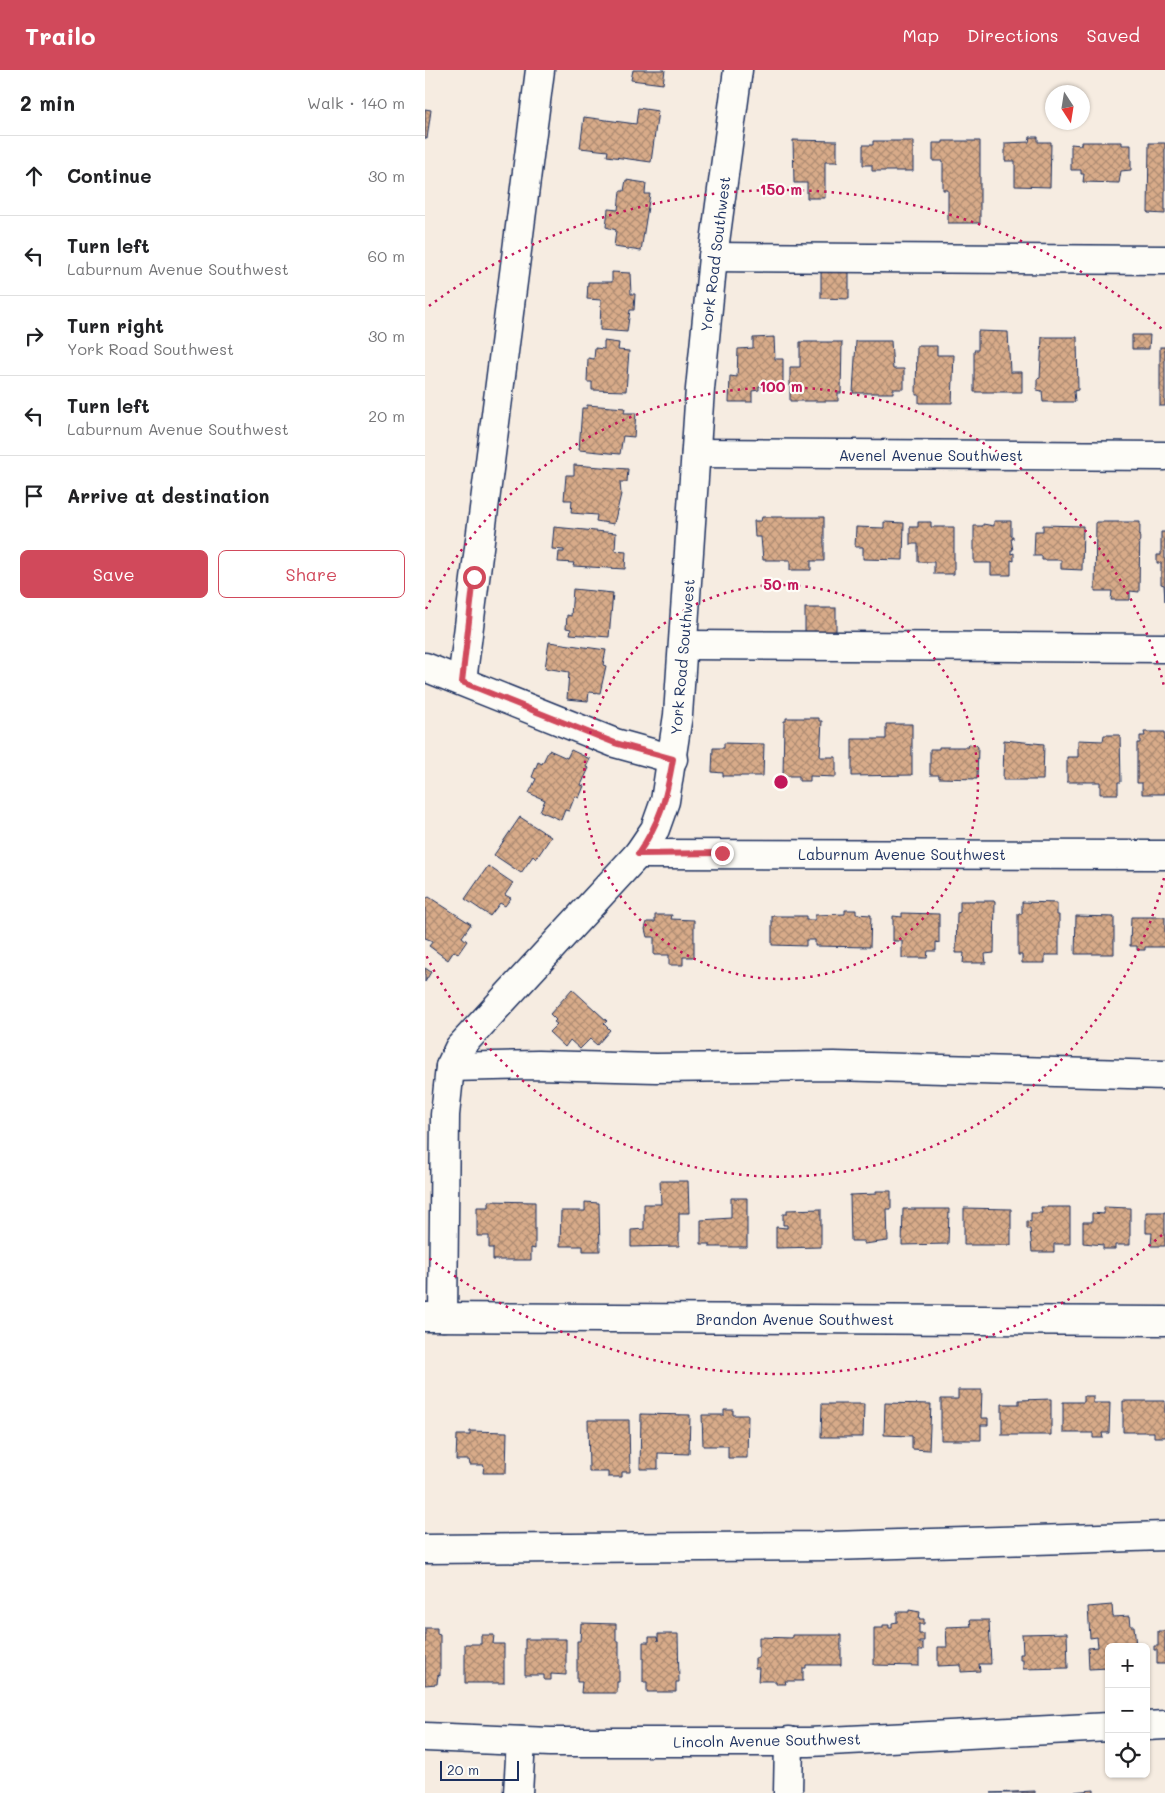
<!DOCTYPE html>
<html lang="en">
<head>
<meta charset="utf-8">
<style>
	:root { --surface:#fff; --page:#f6f6f6; --text:#202124; --muted:#757577; --line:#e0e0e0; --accent:#d1495b }
	body { margin:0; font-family:Mali,sans-serif; background:var(--page); color:var(--text) }
	.controls { position:absolute; right:15px; bottom:15px; display:grid; overflow:hidden; border-radius:8px; box-shadow:0 1px 4px #0004 }
	.controls button { width:45px; height:45px; display:grid; place-items:center; padding:0; border:0; border-bottom:1px solid var(--line); background:var(--surface); color:var(--text); font:25px sans-serif }
	.compass { position:absolute; left:620px; top:15px; width:45px; height:45px; border-radius:50%; background:var(--surface); box-shadow:0 1px 4px #0004; rotate:168deg }
	.scale { position:absolute; left:15px; bottom:12px; width:79px; box-sizing:border-box; padding-left:5px; border:2px solid #1b2f5e; border-top:0; font-size:14px; line-height:18px; white-space:nowrap; color:#1b2f5e; -webkit-text-stroke:4px #fdfcf7; paint-order:stroke }
	.stop { position:absolute; width:15px; height:15px; margin:-11px; border:4px solid #d1495b; border-radius:50%; background:#fff }
	.stop.end { background:#d1495b; border-color:#fff; box-shadow:0 1px 5px #0008 }
	.list { margin:0; padding:0; list-style:none }
	h2 { display:flex; justify-content:space-between; align-items:center; height:65px; margin:0; padding:0 20px; font-size:21px }
	h2 small { font-size:16px; font-weight:400; color:var(--muted) }
	.list li { display:grid; grid-template-columns:32px 1fr auto; gap:15px; align-items:center; box-sizing:border-box; height:80px; padding:0 20px; border-top:1px solid var(--line) }
	.list b { display:block; font-size:19px; white-space:nowrap }
	.list p { margin:0; font-size:16px; white-space:nowrap; color:var(--muted) }
	.list em { font-size:16px; font-style:normal; color:var(--muted) }
	.actions { display:flex; gap:10px; padding:15px 20px }
	.actions a { flex:1; padding:11px 0; border:1px solid var(--accent); border-radius:8px; text-align:center; font-size:18px; color:var(--accent) }
	.actions .main { background:var(--accent); color:#fff }
	.icon { flex:none; width:28px; height:28px; fill:none; stroke:currentColor; stroke-width:2; stroke-linecap:round; stroke-linejoin:round }
	.map { position:relative; flex:none; width:740px; height:1723px; overflow:hidden }
	header { display:flex; align-items:center; gap:30px; box-sizing:border-box; height:70px; padding:0 25px; background:var(--accent); color:#fff }
	header strong { font-size:24px }
	nav { display:flex; gap:28px; margin-inline-start:auto; font-size:18px }
	main { display:flex }
	aside { flex:1; background:var(--surface) }
	.map>svg:first-child { display:block }
	.building { fill:url(#building-cross-hatch); stroke:#1b2f5e }
	.lines { fill:none; stroke-linecap:round; stroke-linejoin:round }
	.minor-casing { stroke:#1b2f5e; stroke-width:31 }
	.major-casing { stroke:#1b2f5e; stroke-width:31 }
	.minor { stroke:#fdfcf7; stroke-width:28 }
	.major { stroke:#fdfcf7; stroke-width:28 }
	.route { stroke:#d1495b; stroke-width:6 }
	.ring { fill:none; stroke:#c2185b; stroke-width:2.5; stroke-dasharray:2.5 5 }
	.labels { text-anchor:middle; dominant-baseline:central; stroke-width:4.5; stroke-linejoin:round; paint-order:stroke }
	.street-label { font-size:15px; fill:#1b2f5e; stroke:#fdfcf7 }
	.centre { fill:#c2185b; stroke:#fdfcf7; stroke-width:2.5 }
	.ring-label { font-size:15px; text-anchor:middle; font-weight:bold; fill:#c2185b; stroke:#fdfcf7; stroke-width:4.5; stroke-linejoin:round; paint-order:stroke }
</style>
</head>
<body>
<header>
<strong>Trailo</strong>
<nav><a>Map</a><a>Directions</a><a>Saved</a></nav>
</header>
<main>
<aside>
<h2>2 min<small>Walk · 140 m</small></h2>
<ul class="list">
<li><svg class="icon" aria-label="ahead" viewBox="0 0 24 24"><path d="M12 20V5M6 11l6-6 6 6"/></svg><div><b>Continue</b></div><em>30 m</em></li>
<li><svg class="icon" aria-label="left" viewBox="0 0 24 24"><path d="M17 20v-9H6M10 6l-5 5 5 5"/></svg><div><b>Turn left</b><p>Laburnum Avenue Southwest</p></div><em>60 m</em></li>
<li><svg class="icon" aria-label="right" viewBox="0 0 24 24"><path d="M7 20v-9h11M14 6l5 5-5 5"/></svg><div><b>Turn right</b><p>York Road Southwest</p></div><em>30 m</em></li>
<li><svg class="icon" aria-label="left" viewBox="0 0 24 24"><path d="M17 20v-9H6M10 6l-5 5 5 5"/></svg><div><b>Turn left</b><p>Laburnum Avenue Southwest</p></div><em>20 m</em></li>
<li><svg class="icon" aria-label="arrive" viewBox="0 0 24 24"><path d="M6 21V4h12l-3 4 3 4H6"/></svg><div><b>Arrive at destination</b></div></li>
</ul>
<div class="actions"><a class="main">Save</a><a>Share</a></div>
</aside>
<div class="map">
<svg width="740" height="1723" viewBox="0 0 740 1723">
	<defs>
		<pattern id="building-cross-hatch" width="8" height="8" patternUnits="userSpaceOnUse" patternTransform="scale(1.25)"><rect width="8" height="8" fill="#d8ab89"/><path d="M0 0l8 8M0 8l8-8" fill="none" stroke="#ae8c73"/></pattern>
	</defs>
	<rect width="100%" height="100%" fill="#f6ece1"/>
	<filter id="ink" filterUnits="userSpaceOnUse"><feTurbulence type="fractalNoise" baseFrequency=".02" numOctaves="2"/><feDisplacementMap in="SourceGraphic" scale="10" xChannelSelector="R" yChannelSelector="G"/><feConvolveMatrix kernelMatrix="1 2 1 2 8 2 1 2 1" color-interpolation-filters="sRGB"/></filter>
	<g filter="url(#ink)">
		<g class="building">
			<path d="M208,0H240L238,14L206,10Z"/>
			<path d="M213,38L233,41L226,92L182,86L183,81L155,78L159,47L211,54Z"/>
			<path d="M0,39L6,40L2,69L0,68Z"/>
			<path d="M605,67H613V72H626L625,117L590,116V91H580V73L604,72Z"/>
			<path d="M368,70L412,71V92H400V128H382V113H369Z"/>
			<path d="M448,71H488V101H447V95H438V75H448Z"/>
			<path d="M518,71H555V153H523V120H518V91H508V73H518Z"/>
			<path d="M656,72H697V75H706V100L696,101L694,113L658,112L659,104H656V100H646V74L656,75Z"/>
			<path d="M724,73H740V144L723,143Z"/>
			<path d="M201,110L221,113L220,124H225L216,181L189,177L191,160L181,157L183,139L193,140L195,121H199Z"/>
			<path d="M396,200H424V229L396,228Z"/>
			<path d="M187,202L205,203L206,224H210L209,240H205L202,262L175,260L176,230L162,229L163,212H187Z"/>
			<path d="M553,261L583,262L585,302H597V322H549V280H553Z"/>
			<path d="M707,265H725L724,279H707Z"/>
			<path d="M349,267L350,289H358V313L334,316V320L327,321V332H304L305,306L312,307L313,279L328,278V268Z"/>
			<path d="M617,267H652L653,320L649,321L650,332H618L617,321L612,320V309L615,308Z"/>
			<path d="M179,271L194,273L193,280L204,281L201,321L167,320V312H162L163,288L169,289L170,278L179,279Z"/>
			<path d="M431,271H466L468,299H479V319H468V323H428Z"/>
			<path d="M375,272H417L416,323H413V331H365V297H375Z"/>
			<path d="M492,276H512V285H529L527,333H494V325H491Z"/>
			<rect x="735" y="277" width="5" height="59"/>
			<path d="M162,335L200,338L199,343H211L209,367L198,366L195,384L154,380L157,338H162Z"/>
			<path d="M149,395L203,399L202,412H195L196,424L189,454L171,451L172,445L146,443L147,430H139L141,405H149Z"/>
			<path d="M337,447H399V491H386V500H365V490H338L336,467H330L329,451H336Z"/>
			<path d="M569,451H586V466H588V469H586L588,480H586V484L589,483V491L586,490V505H566V493H549V456H558V454L569,456Z"/>
			<path d="M459,452L479,453L478,490L438,489V477H430L431,457L459,458Z"/>
			<path d="M493,452H506V457H529V504H509V492H493V474H485V457H493Z"/>
			<path d="M671,452H715L714,522L705,521V530H686L687,521H670Z"/>
			<path d="M618,455L658,456L657,500L636,499V490H617V486H609L610,461H618Z"/>
			<path d="M129,457L191,463L190,481L201,482L200,499L148,496L149,493L133,492L134,482H139V480L127,479Z"/>
			<path d="M736,462H740V531L739,515L736,514V493H732V485H736Z"/>
			<path d="M148,519L188,523L184,567L145,564L146,559L141,558L142,545L146,546Z"/>
			<rect x="380" y="538" width="31" height="29"/>
			<path d="M124,572L181,580L178,595L181,596L175,623L164,622L163,631L142,629L144,602L120,598Z"/>
			<path d="M361,648H394V651H397L395,687H411V707L385,706V711H374V706H358L359,651H361Z"/>
			<path d="M461,654H487V705L427,706V669H461Z"/>
			<path d="M719,662H740V724H717V713H712V673H715V666H720Z"/>
			<path d="M679,665H695L696,712H693V724H675V712H642V687H653V670L678,671Z"/>
			<path d="M579,670L619,674L618,710H578Z"/>
			<path d="M299,673L339,674L338,706H298V703L287,702L288,678H299Z"/>
			<path d="M544,674L551,675L553,677L552,709L514,708V705H505V679H514V677H543Z"/>
			<path d="M124,680L142,688L146,680L165,689L161,697L164,698L156,715L159,716L154,728L150,726L144,741L140,740L136,750L115,741L120,730L104,723L111,709L107,707L113,692L117,694Z"/>
			<path d="M95,747L126,767L111,789L108,786L96,803L69,785Z"/>
			<path d="M63,796L88,813L80,825L86,828L80,836L75,833L65,846L40,829Z"/>
			<path d="M4,827L46,854L37,867L42,871L33,884L29,881L23,890L4,876L8,871L0,868V829Z"/>
			<path d="M535,831H570L569,883L560,884L561,893H538L539,883H531L532,843L535,842Z"/>
			<path d="M597,832L632,833V845H634V885H620V893H597V885H593V844H597Z"/>
			<path d="M420,840H431V844L446,845L445,877L390,876V870H381V876L347,875V846H381V850H390V845L420,844Z"/>
			<path d="M477,843L514,844V873L511,872V881H503L502,888H477V871H468V846L477,847Z"/>
			<path d="M230,845H247L246,849L269,850V887H258V895H244V885H229V867H222L220,859L222,852H230Z"/>
			<path d="M651,846L689,847V884H650Z"/>
			<path d="M706,847H740V877H720V880H712V876H705Z"/>
			<path d="M0,898L6,902L0,912Z"/>
			<path d="M147,919L182,951L179,954L185,960L172,975L165,969L155,979L145,970L140,977L124,962L132,954L129,952L131,950L125,944Z"/>
			<path d="M235,1111H263L264,1143H254V1176L206,1177V1160L219,1159V1134H236Z"/>
			<path d="M451,1121H466V1139H462L463,1171L439,1174V1171H426L425,1125L451,1124Z"/>
			<path d="M306,1128H322V1177H285V1174H276V1150L306,1148Z"/>
			<path d="M64,1131L110,1132V1179L106,1178V1190H68V1178H64V1166H52V1137H64Z"/>
			<path d="M160,1132L174,1133L175,1181H158V1176H135L136,1141H160Z"/>
			<path d="M616,1137H645V1174H629V1182H607L605,1159H602V1151L606,1152V1143H617Z"/>
			<path d="M679,1137L705,1138V1175H690V1179H678V1175L658,1173V1152H667V1143L679,1144Z"/>
			<path d="M539,1138L586,1139V1175H539Z"/>
			<path d="M396,1139V1177L351,1178V1157L362,1158V1155H358V1144H362V1140Z"/>
			<path d="M478,1139H524L523,1174L477,1175Z"/>
			<path d="M721,1142H740V1176H726L727,1163H721Z"/>
			<path d="M533,1320H557L556,1348H563V1355H556V1370H516V1329H533Z"/>
			<path d="M659,1326H668V1333H685L684,1363H677L678,1368H668V1363H638V1332H659Z"/>
			<path d="M626,1329V1365H577V1334H594V1330Z"/>
			<path d="M698,1331H740V1367H729V1362H698Z"/>
			<path d="M460,1333L506,1334L504,1380L487,1379V1366L459,1365Z"/>
			<path d="M397,1334H439L438,1367H396Z"/>
			<path d="M299,1340H308V1345H323L322,1388H303V1376H278L277,1345H299Z"/>
			<path d="M216,1344L265,1345L264,1384L233,1383V1399H215Z"/>
			<path d="M163,1350H204L205,1402H197V1407H183V1402H164Z"/>
			<path d="M45,1361L82,1362L81,1403H58L59,1395H45L44,1390H31L32,1365H45Z"/>
			<path d="M687,1535L688,1547L705,1546L706,1556H709L711,1576L714,1577H684V1598L664,1599L663,1578L673,1577L672,1567L665,1568L663,1537Z"/>
			<path d="M484,1540L495,1542L494,1549H499V1554H494V1564H499V1571H494V1573H498V1580H494V1596L449,1595V1558H458V1555H464V1558H467V1553L472,1552V1542H484Z"/>
			<path d="M545,1550H564L566,1594H554L555,1601L536,1602V1595L513,1596V1577H522L521,1557L546,1556Z"/>
			<path d="M156,1553L191,1554V1571H194V1612H192V1623H156L157,1612H152V1571H155Z"/>
			<path d="M0,1558H12V1564L15,1565V1606L13,1605L12,1614L0,1615Z"/>
			<path d="M733,1561H740V1594H732V1580H729V1576H733Z"/>
			<path d="M642,1563L643,1598L598,1599V1590H595V1584H598L597,1564Z"/>
			<path d="M233,1564H253L254,1612H251V1622H222V1612H218V1572H224V1567H232L233,1571Z"/>
			<path d="M56,1565H69L68,1574H79V1613H40V1574H56Z"/>
			<path d="M367,1565H416V1595H381V1598H378V1611H360L361,1614H351V1611H333L334,1598H330V1588H334V1567L367,1568Z"/>
			<path d="M100,1569H141V1605L126,1604V1610H119V1605H100Z"/>
			<path d="M669,1720V1723H677H635Z"/>
			<path d="M610,1721V1723H566Z"/>
		</g>
		<g class="lines">
			<g class="minor-casing">
				<g id="minor">
					<path d="M288,187L740,190"/>
					<path d="M271,383L740,386"/>
					<path d="M259,575L740,578"/>
					<path d="M0,597L190,673L248,689"/>
					<path d="M37,611L115,0"/>
					<path d="M213,784L740,785"/>
					<path d="M25,997L113,995L231,998L409,996L740,1005"/>
					<path d="M18,1247L20,1045L25,997L34,978L213,784L230,759L240,731L253,645L275,319L288,187L313,0"/>
					<path d="M0,1479L406,1476L740,1466"/>
					<path d="M721,1656L740,1655"/>
					<path d="M0,1667L125,1672H384L684,1657"/>
					<path d="M93,1723L96,1671"/>
					<path d="M363,1723L364,1671"/>
				</g>
			</g>
			<g class="major-casing">
				<path id="major" d="M0,1247L740,1251"/>
			</g>
			<use href="#minor" class="minor"/>
			<use href="#major" class="major"/>
		</g>
	</g>
	<g class="lines" filter="url(#ink)">
		<path class="route" d="M49,507L37,612L190,673L248,689C241,729 236,750 213,784L297,783"/>
	</g>
	<g class="ring">
		<circle cx="356" cy="712" r="197"/>
		<path d="M739 808A395 395 0 0 1 1 885M1 539A395 395 0 0 1 739 616"/>
		<path d="M737 1165A592 592 0 0 1 4 1188M4 236A592 592 0 0 1 737 259"/>
	</g>
	<g class="labels">
		<g class="street-label">
			<text transform="translate(290 184) rotate(-83)">York Road Southwest</text>
			<text x="506" y="385">Avenel Avenue Southwest</text>
			<text transform="translate(257 587) rotate(-85)">York Road Southwest</text>
			<text x="477" y="784">Laburnum Avenue Southwest</text>
			<text x="370" y="1249">Brandon Avenue Southwest</text>
			<text transform="translate(342 1670) rotate(-1)">Lincoln Avenue Southwest</text>
		</g>
	</g>
	<circle cx="356" cy="712" r="8" class="centre"/>
	<g class="ring-label">
		<text x="356" y="125">150 m</text>
		<text x="356" y="322">100 m</text>
		<text x="356" y="520">50 m</text>
	</g>
</svg>
<div class="controls">
<button>+</button>
<button>−</button>
<button><svg class="icon" aria-label="locate" viewBox="0 0 24 24"><circle cx="12" cy="12" r="6"/><path d="M12 2v4M12 18v4M2 12h4M18 12h4"/></svg></button>
</div>
<svg class="compass" viewBox="-18 -18 36 36"><path d="M0-13l5 13h-10z" fill="#e53935"/><path d="M0 13l5-13h-10z" fill="#757577"/></svg>
<div class="scale">20 m</div>
<div class="stop" style="left:49px;top:507px"></div>
<div class="stop end" style="left:297px;top:783px"></div>
</div>
</main>
</body>
</html>
